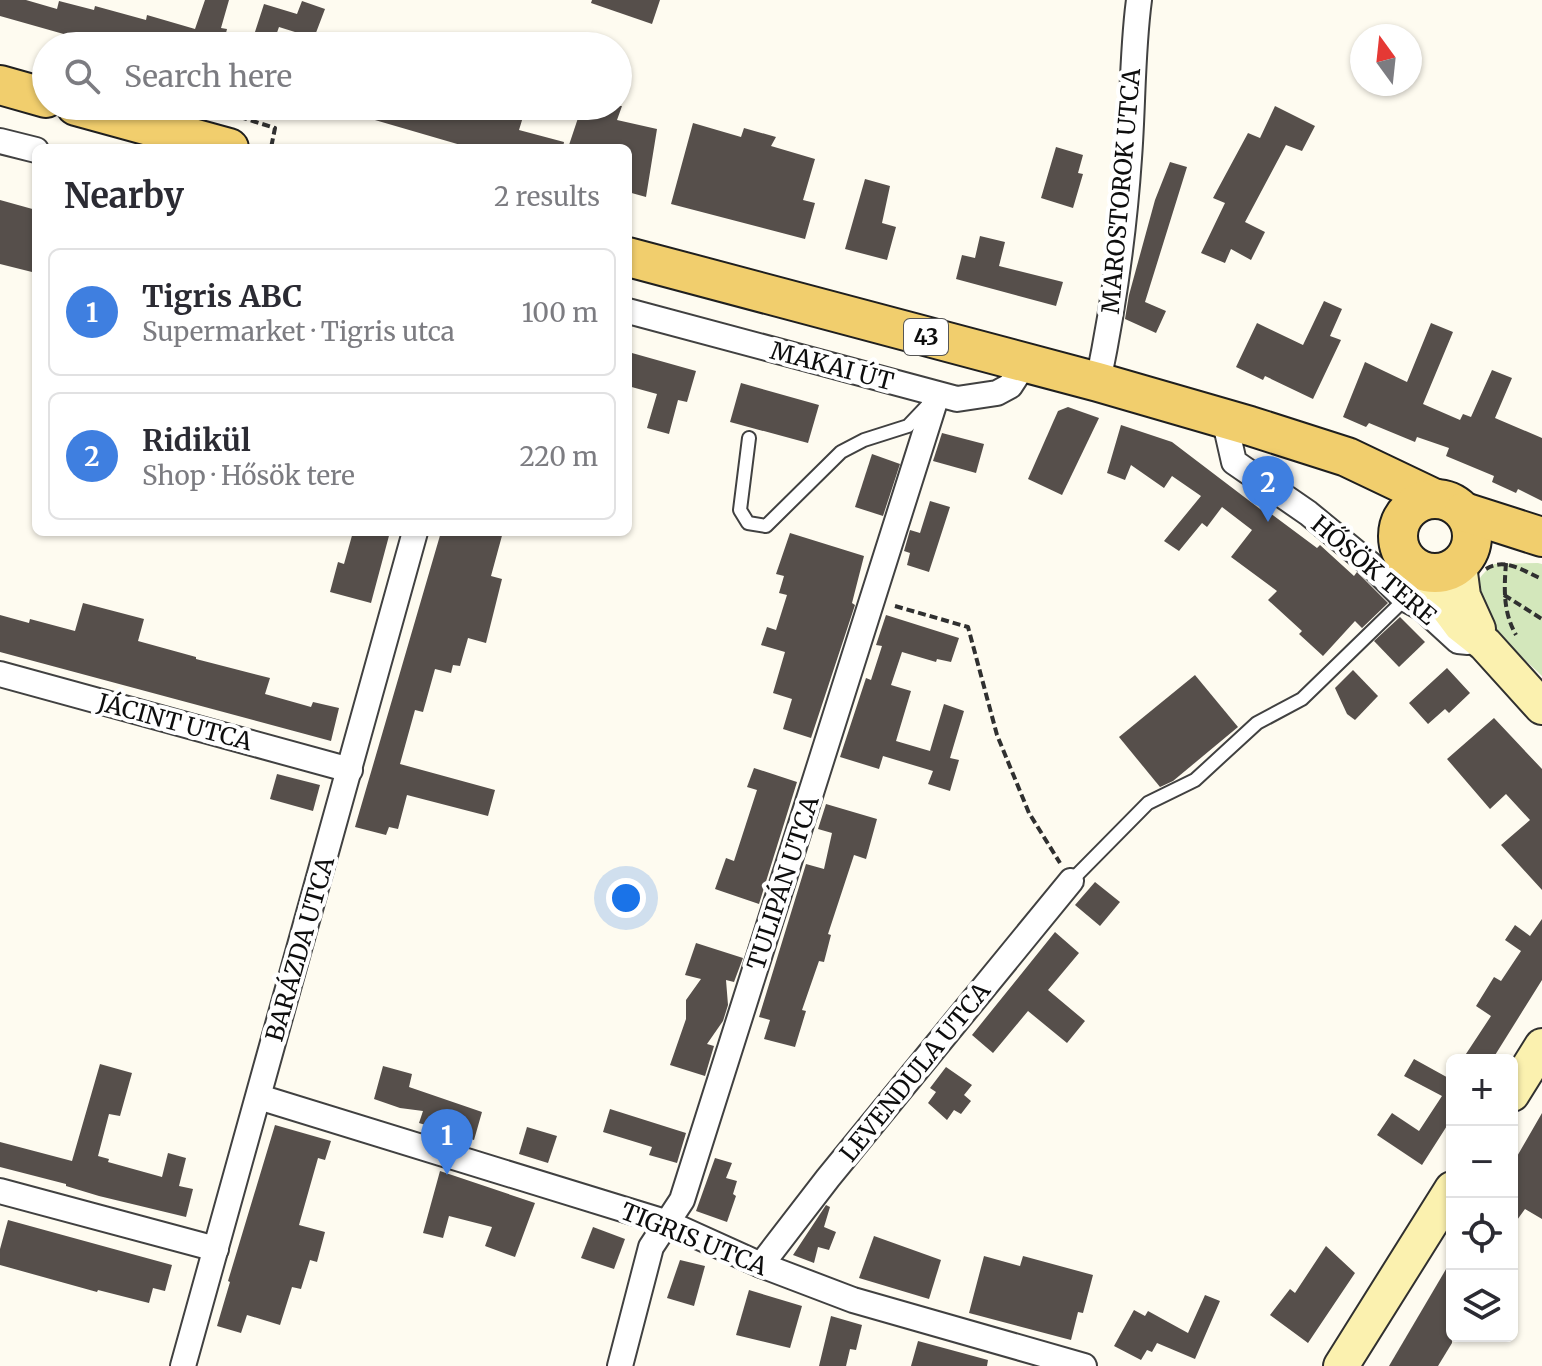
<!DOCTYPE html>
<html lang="en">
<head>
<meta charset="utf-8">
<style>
	:root { --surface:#fff; --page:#f2f2f3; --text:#2b2b33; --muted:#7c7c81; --line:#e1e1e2; --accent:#b72d37 }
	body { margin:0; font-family:Merriweather,serif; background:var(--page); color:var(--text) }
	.controls { position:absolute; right:24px; bottom:24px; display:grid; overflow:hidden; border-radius:12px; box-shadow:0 2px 6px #0004 }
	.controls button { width:72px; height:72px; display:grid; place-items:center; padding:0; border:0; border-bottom:2px solid var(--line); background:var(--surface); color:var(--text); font:40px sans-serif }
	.compass { position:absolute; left:1350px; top:24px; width:72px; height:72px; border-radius:50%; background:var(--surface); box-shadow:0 2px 6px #0004; rotate:345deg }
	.you { position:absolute; left:626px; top:898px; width:28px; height:28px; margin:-20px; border:6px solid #fff; border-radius:50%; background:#1a73e8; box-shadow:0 0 0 12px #1a73e833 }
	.badge { display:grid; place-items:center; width:52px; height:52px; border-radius:50%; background:var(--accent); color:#fff; font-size:26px; font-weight:700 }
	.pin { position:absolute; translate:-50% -66px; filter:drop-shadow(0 2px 4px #0008) }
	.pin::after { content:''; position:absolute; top:42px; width:28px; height:24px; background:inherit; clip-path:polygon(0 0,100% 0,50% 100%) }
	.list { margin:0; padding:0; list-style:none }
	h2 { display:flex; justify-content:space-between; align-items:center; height:104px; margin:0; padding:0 32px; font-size:34px }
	h2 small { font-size:26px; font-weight:400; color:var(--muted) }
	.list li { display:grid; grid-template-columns:52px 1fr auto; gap:24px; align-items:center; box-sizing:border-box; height:128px; margin:0 16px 16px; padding:0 16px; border:2px solid var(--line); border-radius:12px }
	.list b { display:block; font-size:30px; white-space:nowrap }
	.list p { margin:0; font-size:26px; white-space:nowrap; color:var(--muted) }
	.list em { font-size:26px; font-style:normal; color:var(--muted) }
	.icon { flex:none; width:44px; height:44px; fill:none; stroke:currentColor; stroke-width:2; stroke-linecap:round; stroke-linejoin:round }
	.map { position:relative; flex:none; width:1542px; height:1366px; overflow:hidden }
	.search { position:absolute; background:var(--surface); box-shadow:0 2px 6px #0004; left:32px; top:32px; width:600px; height:88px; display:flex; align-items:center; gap:20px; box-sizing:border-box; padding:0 28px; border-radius:44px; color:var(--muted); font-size:30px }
	.panel { position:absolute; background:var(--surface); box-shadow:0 2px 6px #0004; left:32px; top:144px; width:600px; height:392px; border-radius:12px }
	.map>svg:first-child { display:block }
	.green { fill:#d3e7bb }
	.building { fill:#564f4b }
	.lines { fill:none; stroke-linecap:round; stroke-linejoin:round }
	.lane-casing { stroke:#414141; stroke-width:16 }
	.street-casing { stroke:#414141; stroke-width:28 }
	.secondary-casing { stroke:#303030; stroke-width:38 }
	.primary-casing { stroke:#1f1f1f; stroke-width:42 }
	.path { stroke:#303030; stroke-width:4; stroke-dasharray:8 4; stroke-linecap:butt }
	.lane { stroke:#fff; stroke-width:12 }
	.street { stroke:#fff; stroke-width:24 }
	.secondary { stroke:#fbf1af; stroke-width:34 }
	.primary { stroke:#f1ce6d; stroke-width:38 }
	.labels { text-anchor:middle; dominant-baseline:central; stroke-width:8; stroke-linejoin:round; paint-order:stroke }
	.shield { fill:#fff; stroke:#565656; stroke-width:2 }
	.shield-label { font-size:22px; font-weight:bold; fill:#0e0e0e }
	.street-label { font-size:24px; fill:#0e0e0e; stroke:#fff }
</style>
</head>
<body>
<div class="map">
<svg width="1542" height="1366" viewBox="0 0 1542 1366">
	<rect width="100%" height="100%" fill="#fefbf0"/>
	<path class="green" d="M1538,563L1542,564V676C1522,656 1469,614 1478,583C1480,575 1488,569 1494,564Z"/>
	<g class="building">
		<path d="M0,0H26L57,9L59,1L94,10L95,6L146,20L147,15L195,29L205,0H229L221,28L227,29L225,37L237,41L236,46H106L0,16Z"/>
		<path d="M592,0H660L652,24L591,3Z"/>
		<path d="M302,1L325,9L314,38L279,27L274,41L254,35L264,4L297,14Z"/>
		<path d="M345,106H486L523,117L519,130L564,142L563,148H471L344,111Z"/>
		<path d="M582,106H622L617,120L657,129L646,197L628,192V148H568Z"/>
		<path d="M1275,106L1315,126L1302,151L1286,145L1245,222L1265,232L1251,260L1231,249L1225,263L1201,253L1225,203L1213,198L1248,133L1260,138Z"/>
		<path d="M693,123L741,137L744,128L776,137L771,146L815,159L803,200L815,203L805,239L671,204Z"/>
		<path d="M1056,147L1083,155L1078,173L1083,174L1073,208L1041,198Z"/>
		<path d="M1170,162L1187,167L1145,302L1166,311L1156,333L1125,319L1129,295L1155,200Z"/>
		<path d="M865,179L890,186L882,223L896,227L887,260L845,249Z"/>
		<path d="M0,200L36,210V273L0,264Z"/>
		<path d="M980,236L1005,242L999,266L1063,282L1056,306L956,279L962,255L975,258Z"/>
		<path d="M1324,301L1342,309L1330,336L1341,340L1313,399L1265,376L1263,380L1236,367L1257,323L1303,345Z"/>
		<path d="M1431,323L1453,332L1423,404L1460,420L1463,414L1471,417L1492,370L1512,378L1495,418L1542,438V501L1518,489L1516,493L1492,482L1494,476L1446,456L1449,448L1417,437L1415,442L1369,423L1366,427L1343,417L1365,362L1407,382Z"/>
		<path d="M632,353L696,371L687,402L678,400L669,434L647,428L657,394L628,386V366Z"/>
		<path d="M741,383L819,405L808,443L730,422Z"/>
		<path d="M1068,407L1099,418L1062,495L1028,479L1058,411Z"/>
		<path d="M1121,425L1172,442L1264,512L1266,510L1317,548L1320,545L1354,576L1357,572L1388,603L1362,628L1355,621L1323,656L1299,634L1302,631L1268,600L1277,591L1231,557L1252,530L1222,507L1207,527L1202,523L1179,551L1164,541L1201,496L1172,476L1164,488L1131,465L1125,480L1107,473Z"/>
		<path d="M942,433L984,444L976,473L933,461Z"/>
		<path d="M872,454L900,464L883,516L855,507Z"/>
		<path d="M930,501L950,507L929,572L907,565L910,553L904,551L910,530L920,533Z"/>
		<path d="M353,532H390L371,603L330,592L338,562L344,564Z"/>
		<path d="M441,532H503L491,576L502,579L486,643L468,638L460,666L453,665L451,673L435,669L423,712L415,710L400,764L495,790L488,816L407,795L398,829L389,827L386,835L355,827Z"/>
		<path d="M790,533L864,556L852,603L855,605L811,738L783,729L792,699L773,693L785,652L761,645L767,627L776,630L787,595L779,593L784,576L776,574Z"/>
		<path d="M83,603L144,619L138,641L196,657V659L270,678L265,694L311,707L313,702L339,708L331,741L0,652V615L29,623L30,619L75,631Z"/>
		<path d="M886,615L959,638L951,662L937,659L936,662L902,652L891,685L911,691L896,741L930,751L944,704L964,711L950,758L959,760L950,791L928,784L933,771L883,756L879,769L840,757L866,678L871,680L882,646L876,645Z"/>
		<path d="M1400,617L1425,642L1399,667L1374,641Z"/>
		<path d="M1447,668L1470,693L1449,713L1445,709L1428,724L1409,703Z"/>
		<path d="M1353,670L1378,696L1355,720L1347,714L1335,688Z"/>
		<path d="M1195,675L1238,727L1173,781L1160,787L1119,737Z"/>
		<path d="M1494,718L1542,769V890L1501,845L1530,820L1506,794L1490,809L1447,759Z"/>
		<path d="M754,768L797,782L759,904L715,889L726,858L734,861L757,790L747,787Z"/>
		<path d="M277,774L320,785L313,811L270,799Z"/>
		<path d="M826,804L877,819L866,859L854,855L828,934L831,935L824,962L819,961L802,1010L806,1011L795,1047L764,1039L770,1020L759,1017L806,864L824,869L832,833L818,829Z"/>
		<path d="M1095,882L1120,902L1100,926L1075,905Z"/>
		<path d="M1542,919V980L1492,1060H1462L1491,1016L1476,1006L1494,977L1501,981L1521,951L1505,940L1515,925L1530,936Z"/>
		<path d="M1055,932L1079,953L1048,990L1085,1021L1067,1043L1028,1011L993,1053L972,1035Z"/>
		<path d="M696,943L743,958L734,982L726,980L728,1005L723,1021L707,1044L714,1046L705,1076L670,1065L686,1019V1000L701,979L685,975Z"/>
		<path d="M1414,1059L1452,1080V1118L1422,1165L1377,1135L1392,1113L1419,1131L1442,1096L1404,1076Z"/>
		<path d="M100,1064L132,1073L120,1116L109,1114L98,1156L109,1159L108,1162L162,1177L168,1153L186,1158L179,1186L193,1189L186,1217L99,1196L66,1186V1184L0,1167V1142L72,1161Z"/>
		<path d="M383,1066L412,1074L409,1087L482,1112L474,1140L419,1123L423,1111L400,1108L374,1099Z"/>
		<path d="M946,1067L972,1085L964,1095L971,1101L961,1114L954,1110L947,1120L928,1103L936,1092L930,1088Z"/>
		<path d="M610,1109L686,1133L677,1163L649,1155L652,1147L603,1132Z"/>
		<path d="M1542,1113V1219L1525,1209L1512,1227V1165Z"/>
		<path d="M275,1125L331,1141L325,1160L318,1158L299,1225L325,1232L317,1262L310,1260L301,1289L292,1287L280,1325L247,1315L241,1333L217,1326L230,1282L228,1281Z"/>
		<path d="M527,1127L557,1136L548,1163L519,1154Z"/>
		<path d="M715,1158L732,1163L726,1178L737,1181L733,1194L736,1196L727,1222L696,1211Z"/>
		<path d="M440,1171L535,1203L515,1257L485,1246L492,1227L449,1216L443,1238L423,1233Z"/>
		<path d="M826,1205L830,1207L824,1227L836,1232L829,1250L818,1247L814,1263L793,1255Z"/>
		<path d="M8,1220L172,1265L165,1291L153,1288L149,1303L98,1290L97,1292L0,1265V1249Z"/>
		<path d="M593,1227L625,1239L614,1269L581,1258Z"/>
		<path d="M874,1236L941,1260L929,1299L859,1278Z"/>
		<path d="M1326,1246L1355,1273L1308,1343L1270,1315L1290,1289L1295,1293Z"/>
		<path d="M984,1256L1020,1266L1023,1256L1093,1275L1083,1313L1078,1312L1071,1340L969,1313Z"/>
		<path d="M1452,1259V1343L1438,1366H1389Z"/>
		<path d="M680,1260L705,1266L694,1306L667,1298Z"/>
		<path d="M749,1290L802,1306L790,1348L736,1335Z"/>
		<path d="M1205,1295L1220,1301L1195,1359L1157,1343L1152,1352L1147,1350L1141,1360L1114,1346L1134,1310L1145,1316L1148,1311L1188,1333Z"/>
		<path d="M831,1316L862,1325L856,1350L850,1349L846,1366H819Z"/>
		<path d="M918,1341L988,1360L987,1366H911Z"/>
	</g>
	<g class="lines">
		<g class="lane-casing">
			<g id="lane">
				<path d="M749,438L740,510L748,523L766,526L841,452L864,440L908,426L927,406"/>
				<path d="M1071,881L1148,803L1195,780L1257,723L1302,699L1405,599"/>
			</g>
		</g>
		<g class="street-casing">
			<g id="street">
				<path d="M0,141L36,150"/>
				<path d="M628,311L957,399L997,393L1010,386L1025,363"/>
				<path d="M1098,382C1113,309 1124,233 1129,158C1133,106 1132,52 1139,0"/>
				<path d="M1224,418L1234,462L1308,513L1370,564L1405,599L1422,608L1458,641L1468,642"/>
				<path d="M0,674L350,770"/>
				<path d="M259,1097L668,1223L761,1265L853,1300L1084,1366"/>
				<path d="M0,1191L216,1249"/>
				<path d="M761,1265L828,1178L1071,881"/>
				<path d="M183,1366L415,532"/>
				<path d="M620,1366L651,1247L682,1200L937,395"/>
			</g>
		</g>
		<g class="secondary-casing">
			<g id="secondary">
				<path d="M1459,565L1463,596L1478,629"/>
				<path d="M1420,570L1461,625L1485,644L1542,707"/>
				<path d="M1512,1094L1542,1046"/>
				<path d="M1341,1366L1452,1189"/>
			</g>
		</g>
		<g class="primary-casing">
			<g id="primary">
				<path d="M0,85L46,98"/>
				<path d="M76,106L229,148"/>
				<path d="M628,257L1098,382L1250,426L1347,457L1433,498"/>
				<circle cx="1435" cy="536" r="37"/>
				<path d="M1464,512L1542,537"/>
			</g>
		</g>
		<g class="path">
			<path d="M205,106L275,128L271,148"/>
			<path d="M1506,563C1504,589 1503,612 1516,635"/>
			<path d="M1486,569C1505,557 1523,571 1542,579"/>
			<path d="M1504,595L1542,619"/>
			<path d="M895,606L968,627L997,735L1029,813L1060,863"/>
		</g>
		<use href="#lane" class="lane"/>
		<use href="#street" class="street"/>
		<use href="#secondary" class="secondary"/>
		<use href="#primary" class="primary"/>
	</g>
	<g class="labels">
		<rect class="shield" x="904" y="319" width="44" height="36" rx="6"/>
		<g class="shield-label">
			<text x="926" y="337">43</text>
		</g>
		<g class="street-label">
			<text transform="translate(1121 191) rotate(-85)">MAROSTOROK UTCA</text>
			<text transform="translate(832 366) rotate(15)">MAKAI ÚT</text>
			<text transform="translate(1374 570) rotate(40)">HŐSÖK TERE</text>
			<text transform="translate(175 722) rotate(15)">JÁCINT UTCA</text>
			<text transform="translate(783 883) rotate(-72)">TULIPÁN UTCA</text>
			<text transform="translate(300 949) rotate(-74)">BARÁZDA UTCA</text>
			<text transform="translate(915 1072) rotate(-51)">LEVENDULA UTCA</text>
			<text transform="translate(694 1239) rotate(22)">TIGRIS UTCA</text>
		</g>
	</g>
</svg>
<div class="controls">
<button>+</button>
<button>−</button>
<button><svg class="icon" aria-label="locate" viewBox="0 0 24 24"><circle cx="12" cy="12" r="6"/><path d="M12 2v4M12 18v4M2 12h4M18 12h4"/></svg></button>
<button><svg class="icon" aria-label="layers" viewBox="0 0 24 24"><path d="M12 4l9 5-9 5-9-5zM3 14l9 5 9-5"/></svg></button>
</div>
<svg class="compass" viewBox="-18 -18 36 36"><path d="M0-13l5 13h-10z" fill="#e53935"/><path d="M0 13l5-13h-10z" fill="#7c7c81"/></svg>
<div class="you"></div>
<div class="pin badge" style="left:447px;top:1175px;background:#3f7fe0">1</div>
<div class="pin badge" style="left:1268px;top:522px;background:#3f7fe0">2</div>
<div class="search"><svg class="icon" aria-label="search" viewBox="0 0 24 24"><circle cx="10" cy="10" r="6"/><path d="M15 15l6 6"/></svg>Search here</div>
<section class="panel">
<h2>Nearby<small>2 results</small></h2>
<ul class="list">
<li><span class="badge" style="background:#3f7fe0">1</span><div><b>Tigris ABC</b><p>Supermarket · Tigris utca</p></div><em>100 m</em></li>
<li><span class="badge" style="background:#3f7fe0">2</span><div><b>Ridikül</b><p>Shop · Hősök tere</p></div><em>220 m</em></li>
</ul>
</section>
</div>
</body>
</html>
